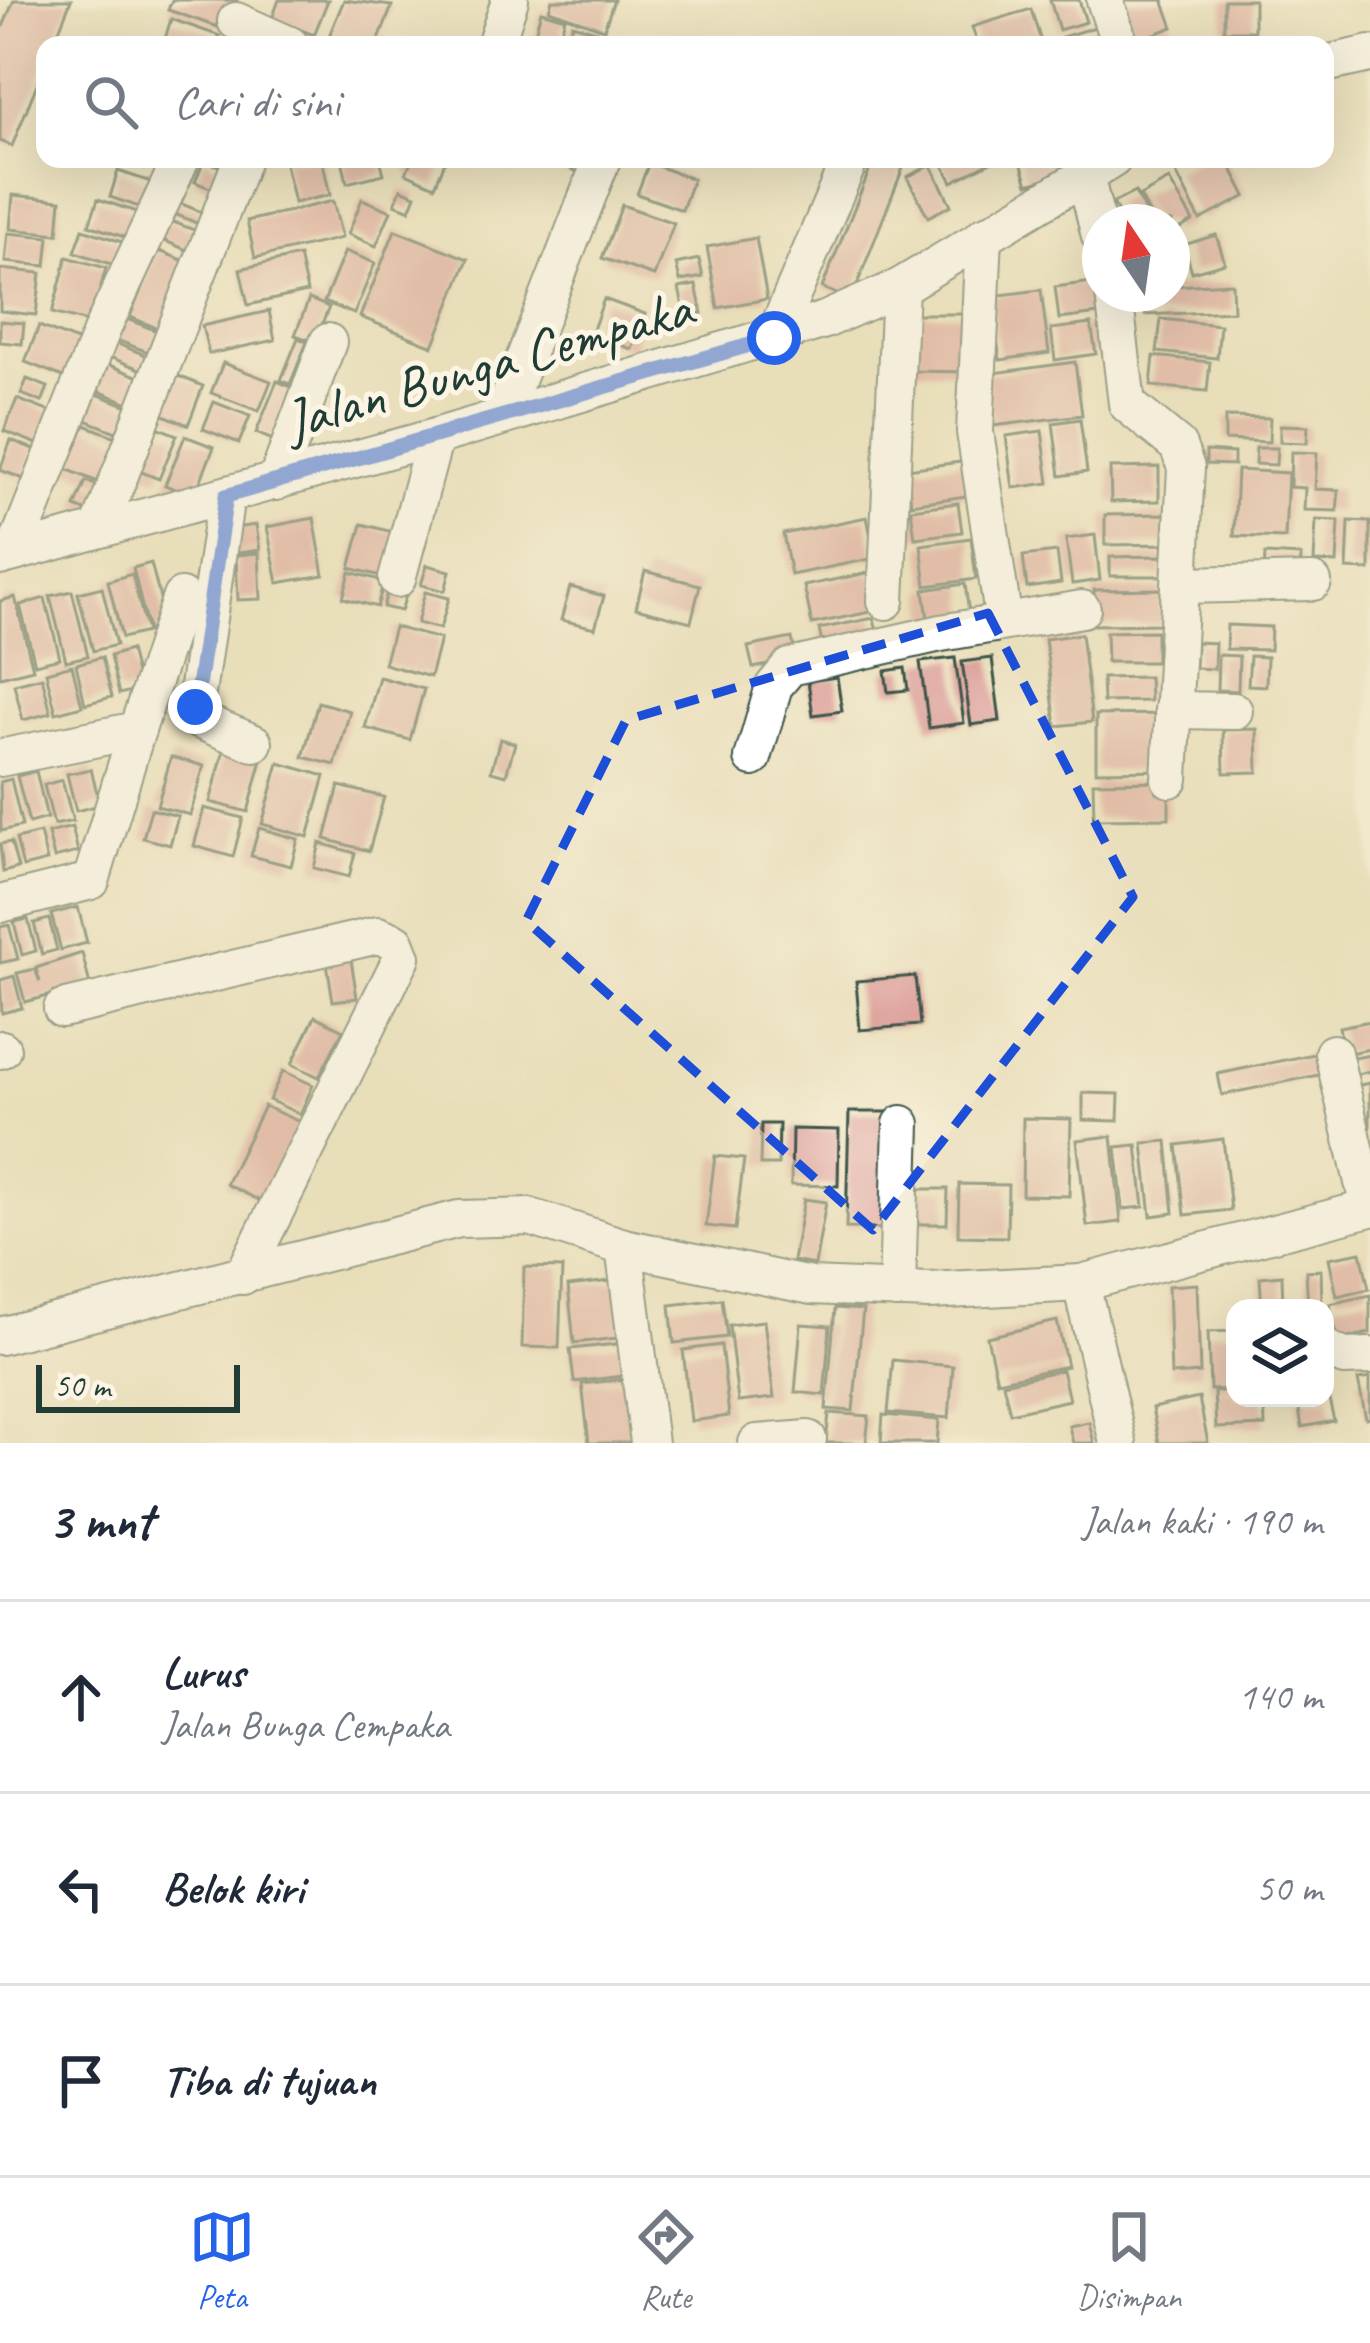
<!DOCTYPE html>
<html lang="id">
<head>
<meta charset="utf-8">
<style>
	:root { --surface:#fff; --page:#f2f2f3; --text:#1f2937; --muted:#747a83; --line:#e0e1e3; --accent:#2563eb }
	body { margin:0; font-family:Caveat,sans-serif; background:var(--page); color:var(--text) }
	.controls { position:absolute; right:36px; bottom:36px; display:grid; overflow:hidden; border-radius:24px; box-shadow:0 12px 48px #0002 }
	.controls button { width:108px; height:108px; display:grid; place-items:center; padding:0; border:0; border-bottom:3px solid var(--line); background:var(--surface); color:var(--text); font:60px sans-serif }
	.compass { position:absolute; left:1082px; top:204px; width:108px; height:108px; border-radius:50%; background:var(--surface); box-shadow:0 12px 48px #0002; rotate:347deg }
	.scale { position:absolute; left:36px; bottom:30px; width:204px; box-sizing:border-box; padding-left:12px; border:6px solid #1f3d34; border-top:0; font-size:33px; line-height:42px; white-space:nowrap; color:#1f3d34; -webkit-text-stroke:9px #fcf5e5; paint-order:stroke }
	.stop { position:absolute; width:36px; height:36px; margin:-27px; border:9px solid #2563eb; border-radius:50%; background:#fff }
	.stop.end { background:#2563eb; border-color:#fff; box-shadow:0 3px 12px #0008 }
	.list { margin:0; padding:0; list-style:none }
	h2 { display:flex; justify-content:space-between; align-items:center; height:156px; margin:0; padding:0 48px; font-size:51px }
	h2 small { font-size:39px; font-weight:400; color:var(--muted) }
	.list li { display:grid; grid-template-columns:78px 1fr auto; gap:36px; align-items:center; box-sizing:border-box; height:192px; padding:0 48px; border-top:3px solid var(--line) }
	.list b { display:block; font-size:45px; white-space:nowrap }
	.list p { margin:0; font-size:39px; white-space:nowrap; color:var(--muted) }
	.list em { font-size:39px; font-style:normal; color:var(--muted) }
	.icon { flex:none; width:66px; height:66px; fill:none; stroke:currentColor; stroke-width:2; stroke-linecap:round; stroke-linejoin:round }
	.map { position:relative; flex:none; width:1370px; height:1443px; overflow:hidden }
	.search { position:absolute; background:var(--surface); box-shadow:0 12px 48px #0002; left:36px; right:36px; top:36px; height:132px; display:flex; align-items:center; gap:30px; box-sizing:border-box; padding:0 42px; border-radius:24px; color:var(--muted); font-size:45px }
	.sheet { height:732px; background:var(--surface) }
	nav { display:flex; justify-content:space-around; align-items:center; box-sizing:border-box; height:168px; border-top:3px solid var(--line); background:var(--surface); font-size:33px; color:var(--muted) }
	nav a { display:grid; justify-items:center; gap:6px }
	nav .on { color:var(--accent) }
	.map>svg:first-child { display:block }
	.building { fill:#d89692 }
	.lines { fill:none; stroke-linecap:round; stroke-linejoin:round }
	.minor-casing { stroke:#3d5548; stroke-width:40 }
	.minor { stroke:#fff; stroke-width:36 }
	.route { stroke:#2563eb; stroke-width:15 }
	.marked { fill:none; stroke:#1d4ed8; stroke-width:9; stroke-dasharray:24 15; stroke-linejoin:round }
	.labels { text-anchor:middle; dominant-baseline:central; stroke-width:10; stroke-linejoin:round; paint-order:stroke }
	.street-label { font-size:57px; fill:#1f3d34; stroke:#fcf5e5 }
</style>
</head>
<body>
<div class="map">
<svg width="1370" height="1443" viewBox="0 0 1370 1443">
	<rect width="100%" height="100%" fill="#fcf5e5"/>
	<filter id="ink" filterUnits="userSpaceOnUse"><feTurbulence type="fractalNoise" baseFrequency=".00833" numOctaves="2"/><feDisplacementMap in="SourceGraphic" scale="24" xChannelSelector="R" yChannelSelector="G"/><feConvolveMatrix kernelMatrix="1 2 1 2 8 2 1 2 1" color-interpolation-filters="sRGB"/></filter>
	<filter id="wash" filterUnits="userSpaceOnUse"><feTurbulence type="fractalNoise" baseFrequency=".004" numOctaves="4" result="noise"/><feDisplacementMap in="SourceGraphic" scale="48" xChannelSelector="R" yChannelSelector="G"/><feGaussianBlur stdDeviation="2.7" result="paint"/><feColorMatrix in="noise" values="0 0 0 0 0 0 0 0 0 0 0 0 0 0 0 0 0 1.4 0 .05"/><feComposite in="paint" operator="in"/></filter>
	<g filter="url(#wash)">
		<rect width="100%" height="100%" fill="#e9deba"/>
		<g id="blocks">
			<g class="building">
				<path d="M14,0H71L53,45H45V64L12,146L0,141V34Z"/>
				<path d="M172,0H237L227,30L168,10Z"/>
				<path d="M279,0H328L314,35L272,19Z"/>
				<path d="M344,0L392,6L377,45L327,41Z"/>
				<path d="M552,0H614L604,29L549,10Z"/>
				<path d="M1050,0H1079L1086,22L1059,30Z"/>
				<path d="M1120,0H1163L1173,27L1136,41Z"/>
				<rect x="1224" y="0" width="30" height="31"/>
				<path d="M1031,9L1042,45H978L972,27Z"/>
				<path d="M541,11L565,18L558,42L534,36Z"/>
				<path d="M171,19L220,36L217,45L164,42Z"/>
				<path d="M572,24L597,31L593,45H566Z"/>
				<path d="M1105,24L1112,45H1065L1062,37Z"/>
				<path d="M284,159H322L330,195L294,203Z"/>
				<path d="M342,159H380L384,174L347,183Z"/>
				<path d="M412,159H446L435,186L406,173Z"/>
				<path d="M547,159H586L580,173Z"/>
				<path d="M874,159L903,168L851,300L822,288Z"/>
				<path d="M940,159H996L952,182Z"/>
				<path d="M1020,159H1063L1067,173L1028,184Z"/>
				<path d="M1197,159H1227L1246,196L1200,220L1175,171Z"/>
				<path d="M204,160L236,173L227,195L195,182Z"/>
				<path d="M649,163L693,179L682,210L637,194Z"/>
				<path d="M931,165L951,205L928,217L907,177Z"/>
				<path d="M118,171L151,182L142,208L110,197Z"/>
				<path d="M1169,180L1193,221L1172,233V222H1154L1140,196Z"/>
				<path d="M401,189L416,195L410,210L395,204Z"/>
				<path d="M1135,192L1150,222H1123L1113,203Z"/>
				<path d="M13,195L61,200L58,234L10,229Z"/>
				<path d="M98,199L142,214L133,240L89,225Z"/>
				<path d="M362,199L391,211L376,246L348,234Z"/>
				<path d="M172,200L209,215L204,226L167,211Z"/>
				<path d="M333,201L342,238L255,258L247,221Z"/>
				<path d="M622,205L674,223L654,276L602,258Z"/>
				<path d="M163,218L202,233L194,253L155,237Z"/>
				<path d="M83,229L128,244L120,267L75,252Z"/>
				<path d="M395,230L468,259L433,346L360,317Z"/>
				<path d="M8,233L49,237L46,266L5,262Z"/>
				<path d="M1216,235L1225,263L1192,272L1184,245Z"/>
				<path d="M756,238L767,299L718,308L707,247Z"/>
				<path d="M157,250L197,266L169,333L130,317Z"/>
				<path d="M345,251L375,263L354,314L324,302Z"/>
				<path d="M299,256L307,292L248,305L240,269Z"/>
				<path d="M67,257L106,268L91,323L52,313Z"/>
				<path d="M699,259L703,277L680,281L676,264Z"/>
				<path d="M0,269L41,273L36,315L0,311Z"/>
				<path d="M1100,281L1107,313L1059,319L1055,287Z"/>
				<path d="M1232,283L1233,311L1145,315L1144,294H1172V286Z"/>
				<path d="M696,285L702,313L685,316L679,288Z"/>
				<path d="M1041,290L1049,353L1000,360L991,296Z"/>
				<path d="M309,299L329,307L315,342L295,335Z"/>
				<path d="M604,299L645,314L632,349L591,335Z"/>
				<path d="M269,311L275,340L209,354L202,326Z"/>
				<path d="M911,314H971L970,372L910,371Z"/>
				<path d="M122,317L162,333L153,354L114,339Z"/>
				<path d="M1161,319L1220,325L1217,358L1157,352Z"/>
				<path d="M0,321L24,323L22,344L0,342Z"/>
				<path d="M1091,324L1096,354L1055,360L1051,329Z"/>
				<path d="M39,326L80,342L66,378L25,362Z"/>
				<path d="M298,338L307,342L290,384L281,380Z"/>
				<path d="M113,342L148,356L142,370L107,356Z"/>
				<path d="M1154,356L1210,362L1207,391L1151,386Z"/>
				<path d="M1075,362L1082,415L993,426L986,374Z"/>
				<path d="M104,363L147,380L136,406L93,389Z"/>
				<path d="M223,363L271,381L259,411L211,393Z"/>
				<path d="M176,375L203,386L188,425L161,414Z"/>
				<path d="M27,379L48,387L42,402L21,394Z"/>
				<path d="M277,381L296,389L275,441L256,433Z"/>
				<path d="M94,393L136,409L126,436L83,419Z"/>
				<path d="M17,399L53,413L40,445L4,431Z"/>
				<path d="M214,402L250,416L239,443L203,429Z"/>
				<path d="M1225,417L1270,418L1269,442L1225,440Z"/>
				<path d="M1080,419L1087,472L1060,476L1053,423Z"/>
				<path d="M85,425L124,440L105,485L66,469Z"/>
				<path d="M152,425L177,435L159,479L134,469Z"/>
				<path d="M1280,425L1308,426L1307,443L1280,442Z"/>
				<path d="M1042,431L1049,483L1013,488L1006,436Z"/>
				<path d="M185,436L214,447L194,497L165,485Z"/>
				<path d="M11,440L36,450L24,479L0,470Z"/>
				<path d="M1256,448H1277L1276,465L1255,464Z"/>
				<path d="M1206,451L1234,453V465L1206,464Z"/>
				<path d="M1291,452L1317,453L1315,489L1339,490L1337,511L1304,510L1305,488L1290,487Z"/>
				<path d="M968,461L973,495L911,504L907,469Z"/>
				<path d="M1159,467V501L1111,502L1110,468Z"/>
				<path d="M1237,470L1288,473L1285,538L1234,536Z"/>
				<path d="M86,481L108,490L97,516L75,507Z"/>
				<path d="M958,503L962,532L915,538L911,509Z"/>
				<path d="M1169,514V544L1105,545V515Z"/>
				<path d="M867,517L875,558L791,575L783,534Z"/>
				<path d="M314,518L324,575L278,583L267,527Z"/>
				<path d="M1316,520L1339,521L1337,563L1314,562Z"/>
				<path d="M1349,521L1370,522V570L1347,569Z"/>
				<path d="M362,524L404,535L392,579L350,568Z"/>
				<path d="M256,525L260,550L231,554L228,529Z"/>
				<path d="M1095,535L1100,580L1072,584L1066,539Z"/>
				<path d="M971,538L976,579L926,586L921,545Z"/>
				<path d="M1057,552L1061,583L1027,588L1023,556Z"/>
				<path d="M259,553L261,599L238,600L236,555Z"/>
				<path d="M1265,554L1301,556L1300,578L1264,576Z"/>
				<path d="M1163,556V576H1110V557Z"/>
				<path d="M151,563L167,626L148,631L133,568Z"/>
				<path d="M427,565L450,571L445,591L421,585Z"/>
				<path d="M645,571L700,585L691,622L636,608Z"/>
				<path d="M350,572L384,581L377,607L343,598Z"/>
				<path d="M872,572L880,610L812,624L804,586Z"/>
				<path d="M132,574L147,632L122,638L108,581Z"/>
				<path d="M965,584L970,621L929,626L924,590Z"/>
				<path d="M389,585L408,589L401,611L383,607Z"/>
				<path d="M102,587L116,645L93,651L78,593Z"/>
				<path d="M570,587L604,596L595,628L561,620Z"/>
				<path d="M1161,589L1162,624L1094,625V590Z"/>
				<path d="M72,591L88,656L66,661L50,596Z"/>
				<path d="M425,592L449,598L440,629L417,623Z"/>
				<path d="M15,597L33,669L0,677V601Z"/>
				<path d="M45,598L60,658L35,664L20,605Z"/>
				<path d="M874,618L879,642L824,653L819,629Z"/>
				<path d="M1227,625L1271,627L1270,650L1226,649Z"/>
				<path d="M394,627L440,639L430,677L384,664Z"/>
				<path d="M1156,631V662H1107L1106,632Z"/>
				<path d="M1081,634L1092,722L1056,726L1045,639Z"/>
				<path d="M792,638L796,659L753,668L748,647Z"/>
				<path d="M1196,642L1215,643L1214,669L1195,668Z"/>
				<path d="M130,650L140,689L119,694L110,656Z"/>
				<path d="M1218,655L1239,656L1238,691L1217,690Z"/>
				<path d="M1250,656L1267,657L1266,686L1248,685Z"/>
				<path d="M102,657L112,697L85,704L76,664Z"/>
				<path d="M955,658L964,723L929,728L920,662Z"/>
				<path d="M992,658L1000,721L971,725L962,662Z"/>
				<path d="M72,665L82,706L56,713L46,672Z"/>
				<path d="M905,668L908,690L888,692L885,671Z"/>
				<path d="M42,677L51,713L23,720L14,684Z"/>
				<path d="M379,677L424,689L410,740L365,728Z"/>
				<path d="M837,677L842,711L813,715L808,681Z"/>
				<path d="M1149,677L1150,701L1103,702L1102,678Z"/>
				<path d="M318,702L350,711L335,765L303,757Z"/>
				<path d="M1168,714L1169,770L1096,771V715Z"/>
				<path d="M1257,729L1258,772L1224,773L1223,730Z"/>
				<path d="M500,739L515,743L506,775L491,771Z"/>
				<path d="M225,746L263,756L248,812L210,802Z"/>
				<path d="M171,757L204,766L190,815L157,806Z"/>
				<path d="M279,763L325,776L308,837L262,824Z"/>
				<path d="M91,769L100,805L76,811L67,774Z"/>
				<path d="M36,771L47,818L29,823L17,776Z"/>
				<path d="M11,779L22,826L1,831L0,782Z"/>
				<path d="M62,780L73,821L54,825L44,785Z"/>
				<path d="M1169,781V818L1094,819L1093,782Z"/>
				<path d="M339,786L384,797L369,851L325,839Z"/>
				<path d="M204,808L243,818L233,857L194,846Z"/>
				<path d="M151,809L178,816L170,845L143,838Z"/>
				<path d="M72,827L78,852L54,858L48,833Z"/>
				<path d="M259,828L298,839L291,866L251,856Z"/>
				<path d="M40,833L47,861L23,867L16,839Z"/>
				<path d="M11,842L18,868L3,872L0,844Z"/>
				<path d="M320,843L355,853L349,877L314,868Z"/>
				<path d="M78,907L87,943L61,950L51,914Z"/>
				<path d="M28,919L36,951L22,955L14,922Z"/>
				<path d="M49,919L57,950L42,954L34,923Z"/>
				<path d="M9,925L18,959L0,963V927Z"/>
				<path d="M82,953L90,985L25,1002L17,973L35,969L40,982L36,968Z"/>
				<path d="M350,953L357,998L333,1001L326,957Z"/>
				<path d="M14,976L22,1008L2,1013L0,980Z"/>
				<path d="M915,976L920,1025L860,1030L856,981Z"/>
				<path d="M315,1016L343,1030L319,1077L292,1064Z"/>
				<path d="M1370,1021V1049L1344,1054L1339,1027Z"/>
				<path d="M1323,1052L1328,1073L1222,1095L1218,1074Z"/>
				<path d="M1370,1055V1071L1353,1075L1349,1059Z"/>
				<path d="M283,1071L313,1085L300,1114L269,1100Z"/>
				<path d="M1370,1083V1146L1355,1086Z"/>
				<path d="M1083,1093L1119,1094L1118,1121L1083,1120Z"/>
				<path d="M264,1106L304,1124L265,1203L226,1184Z"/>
				<path d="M849,1112H897L895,1229L846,1228Z"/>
				<path d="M1023,1118L1071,1119L1069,1196L1022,1195Z"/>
				<path d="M761,1124H779L778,1165H760Z"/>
				<path d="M792,1129L839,1130L838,1186L791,1185Z"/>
				<path d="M1112,1136L1121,1222L1087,1226L1077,1140Z"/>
				<path d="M1223,1139L1231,1210L1185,1215L1177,1145Z"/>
				<path d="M1167,1141L1174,1213L1151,1216L1143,1143Z"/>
				<path d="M1137,1145L1144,1207L1123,1209L1116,1147Z"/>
				<path d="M715,1156L744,1159L735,1229L706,1226Z"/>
				<path d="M959,1184L1008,1185L1007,1237L958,1236Z"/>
				<path d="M907,1189H948L947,1224H906Z"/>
				<path d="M804,1199L826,1202L815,1265L793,1261Z"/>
				<path d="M1361,1252L1369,1289L1337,1296L1329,1258Z"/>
				<path d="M524,1267L562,1268L559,1348L522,1347Z"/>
				<path d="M1321,1270L1322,1308H1308L1306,1271Z"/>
				<path d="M1282,1275L1283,1308H1262L1260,1277Z"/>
				<path d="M619,1280L626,1337L574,1343L568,1286Z"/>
				<path d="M1197,1284L1200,1373L1171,1375L1168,1286Z"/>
				<path d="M1370,1295V1333L1338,1340L1330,1304Z"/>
				<path d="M722,1299L727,1337L674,1343L670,1305Z"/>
				<path d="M835,1308L863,1310L853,1411L826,1409Z"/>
				<path d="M764,1321L774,1398L738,1402L729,1325Z"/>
				<path d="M1057,1321L1067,1366L997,1381L987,1337Z"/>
				<path d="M801,1324L830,1326L824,1395L795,1392Z"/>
				<path d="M1235,1331V1389L1210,1390L1208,1332Z"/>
				<path d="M626,1343L630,1375L574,1382L570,1349Z"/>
				<path d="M721,1345L729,1416L691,1421L683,1350Z"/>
				<path d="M893,1360L953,1366L949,1418L888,1413Z"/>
				<path d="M1062,1370L1069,1400L1010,1413L1003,1383Z"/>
				<path d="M1370,1378V1418L1366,1419L1358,1380Z"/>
				<path d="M625,1379L632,1443H589L582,1384Z"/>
				<path d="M1325,1383L1334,1421L1302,1427L1297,1398H1325Z"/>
				<path d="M1235,1391V1398H1264L1265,1426L1216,1428L1214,1392Z"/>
				<path d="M1199,1398L1208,1443H1159L1152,1408Z"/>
				<path d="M829,1413L869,1416L866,1443H826Z"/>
				<path d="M883,1415L939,1420L937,1443H881Z"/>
				<path d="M1089,1422L1094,1443H1073L1069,1426Z"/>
			</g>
		</g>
	</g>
	<g filter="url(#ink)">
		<use href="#blocks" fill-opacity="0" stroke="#3d5548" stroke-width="3"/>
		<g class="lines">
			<g class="minor-casing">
				<g id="minor">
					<path d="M1105,0L1120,45"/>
					<path d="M236,21L290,45"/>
					<path d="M495,45L510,0"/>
					<path d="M1325,64L1370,54"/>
					<path d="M1085,175L1100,236"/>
					<path d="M984,235L975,432L1004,622"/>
					<path d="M1114,294L1127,404L1178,446L1186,468L1170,779"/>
					<path d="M774,338L850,159"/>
					<path d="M503,414L602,159"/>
					<path d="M276,482L328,342"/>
					<path d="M226,496L195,707L198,720L254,743"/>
					<path d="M99,529L242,159"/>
					<path d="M14,553L102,330L181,159"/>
					<path d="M0,557L435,437L825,320L900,287L1113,159"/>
					<path d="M397,579L435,437"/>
					<path d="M1183,585L1313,582"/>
					<path d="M886,601L900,287"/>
					<path d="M1173,710L1234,711"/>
					<path d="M137,730L181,597"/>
					<path d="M0,758L137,730L91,881L0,904"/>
					<path d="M753,758L774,686L790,667L941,633L1082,609"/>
					<path d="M62,1009L378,935L396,942L402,957L243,1276"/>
					<path d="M0,1050L2,1049"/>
					<path d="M1333,1053L1369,1208"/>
					<path d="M624,1247L649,1443"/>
					<path d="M1081,1283L1118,1443"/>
					<path d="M897,1290L902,1124"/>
					<path d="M0,1336L459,1219L530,1217L624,1247L811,1286L929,1291L1081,1283L1370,1208"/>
					<path d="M1325,1348L1344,1357L1370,1356"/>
					<path d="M757,1443L808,1439"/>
				</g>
			</g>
			<use href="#minor" class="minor"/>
		</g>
	</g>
	<g class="lines" filter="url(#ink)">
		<path class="route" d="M195,707L226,496L774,338"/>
	</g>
	<path d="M0 0H1370V1443H0ZM988,613L1133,897L873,1230L526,921L626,720Z" fill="#e9deba" fill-opacity=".55" fill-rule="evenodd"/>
	<path class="marked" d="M988,613L1133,897L873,1230L526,921L626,720Z"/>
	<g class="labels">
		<g class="street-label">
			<text transform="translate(488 364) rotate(-16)">Jalan Bunga Cempaka</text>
		</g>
	</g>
</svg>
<div class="controls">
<button><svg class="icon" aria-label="layers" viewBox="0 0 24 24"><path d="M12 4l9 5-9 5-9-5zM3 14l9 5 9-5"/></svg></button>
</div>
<svg class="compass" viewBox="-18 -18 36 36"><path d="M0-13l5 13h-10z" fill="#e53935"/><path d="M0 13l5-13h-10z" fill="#747a83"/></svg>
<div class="scale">50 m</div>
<div class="stop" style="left:774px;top:338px"></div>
<div class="stop end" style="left:195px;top:707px"></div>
<div class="search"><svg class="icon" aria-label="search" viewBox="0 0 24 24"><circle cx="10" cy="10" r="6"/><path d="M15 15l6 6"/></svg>Cari di sini</div>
</div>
<section class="sheet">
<h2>3 mnt<small>Jalan kaki · 190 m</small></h2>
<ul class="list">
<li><svg class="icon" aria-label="ahead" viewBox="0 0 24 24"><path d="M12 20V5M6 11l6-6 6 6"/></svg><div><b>Lurus</b><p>Jalan Bunga Cempaka</p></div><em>140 m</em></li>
<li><svg class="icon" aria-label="left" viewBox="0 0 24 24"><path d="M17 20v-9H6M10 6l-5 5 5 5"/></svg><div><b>Belok kiri</b></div><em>50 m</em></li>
<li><svg class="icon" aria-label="arrive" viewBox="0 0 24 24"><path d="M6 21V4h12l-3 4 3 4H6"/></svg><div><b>Tiba di tujuan</b></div></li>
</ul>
</section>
<nav>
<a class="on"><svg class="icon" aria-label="map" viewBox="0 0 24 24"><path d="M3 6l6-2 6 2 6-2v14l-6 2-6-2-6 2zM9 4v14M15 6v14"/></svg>Peta</a>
<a><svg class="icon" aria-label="directions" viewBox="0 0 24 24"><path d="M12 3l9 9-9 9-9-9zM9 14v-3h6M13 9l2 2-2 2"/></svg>Rute</a>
<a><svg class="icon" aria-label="saved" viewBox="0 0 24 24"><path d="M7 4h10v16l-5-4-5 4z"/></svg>Disimpan</a>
</nav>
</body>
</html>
